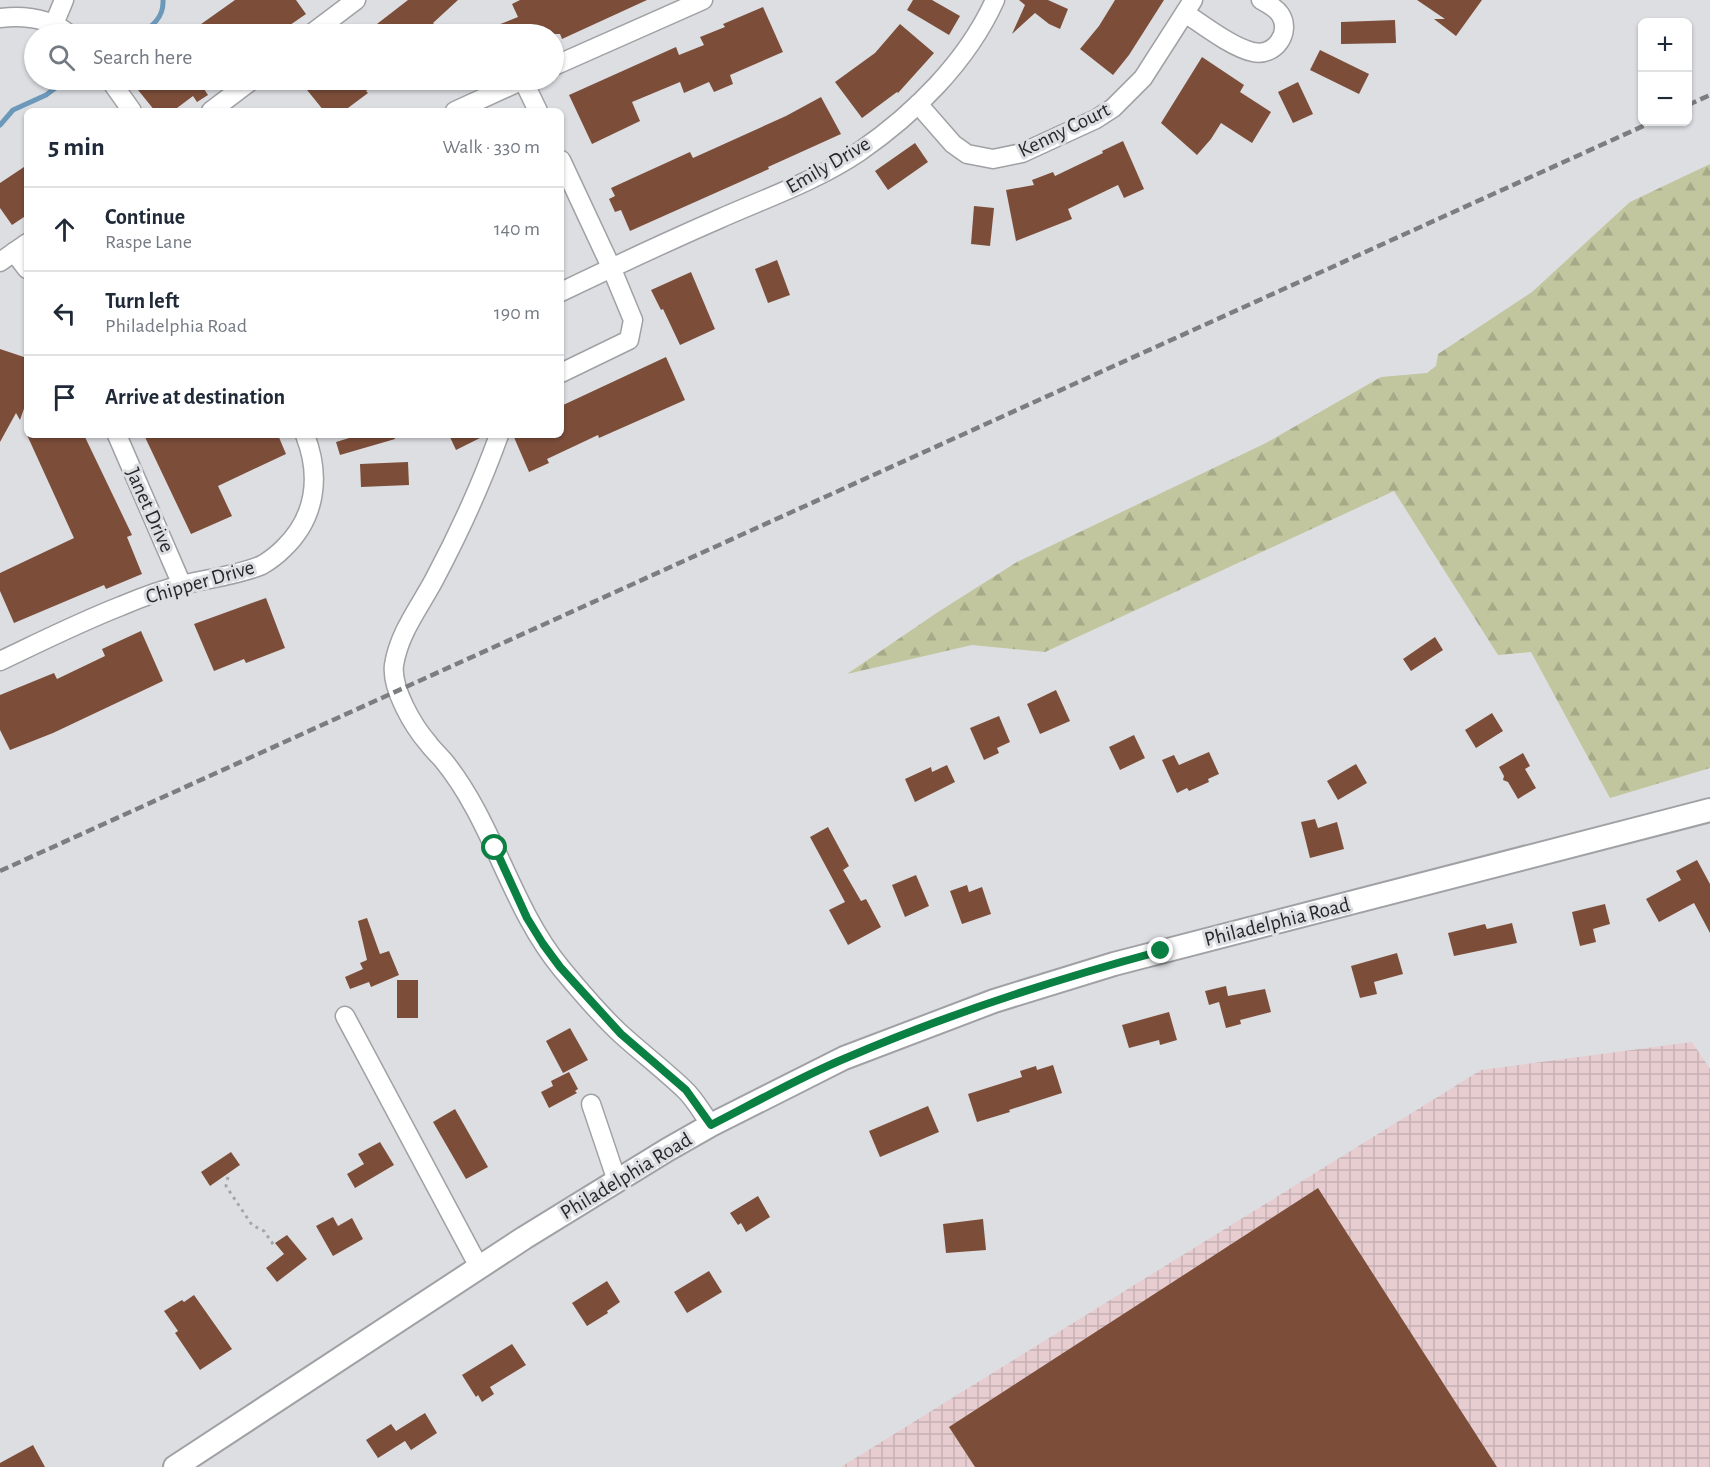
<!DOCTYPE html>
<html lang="en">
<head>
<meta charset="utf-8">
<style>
	:root { --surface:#fff; --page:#f6f6f7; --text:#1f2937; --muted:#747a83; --line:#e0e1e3 }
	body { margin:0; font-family:"Alegreya Sans",sans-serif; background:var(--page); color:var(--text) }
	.controls { position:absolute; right:18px; top:18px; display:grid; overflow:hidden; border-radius:9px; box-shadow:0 2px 4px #0004 }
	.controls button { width:54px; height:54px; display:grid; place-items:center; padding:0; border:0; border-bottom:2px solid var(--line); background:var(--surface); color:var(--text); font:30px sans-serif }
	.stop { position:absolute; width:18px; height:18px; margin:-14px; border:4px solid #0b8043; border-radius:50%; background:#fff }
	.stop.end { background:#0b8043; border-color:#fff; box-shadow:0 2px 6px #0008 }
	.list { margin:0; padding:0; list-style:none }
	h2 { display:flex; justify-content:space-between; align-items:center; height:78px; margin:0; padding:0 24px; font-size:26px }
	h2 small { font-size:20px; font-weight:400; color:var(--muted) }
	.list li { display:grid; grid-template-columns:39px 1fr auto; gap:18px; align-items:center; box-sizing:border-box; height:84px; padding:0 24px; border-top:2px solid var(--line) }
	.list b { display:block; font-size:22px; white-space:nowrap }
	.list p { margin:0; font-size:20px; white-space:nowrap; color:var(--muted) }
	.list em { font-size:20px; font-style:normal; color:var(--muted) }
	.icon { flex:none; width:33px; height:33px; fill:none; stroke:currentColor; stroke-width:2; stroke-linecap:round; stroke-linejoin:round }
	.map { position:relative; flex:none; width:1710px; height:1467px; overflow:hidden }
	.search { position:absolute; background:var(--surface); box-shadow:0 2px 4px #0004; left:24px; top:24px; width:540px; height:66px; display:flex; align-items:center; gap:15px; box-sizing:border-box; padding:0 21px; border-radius:33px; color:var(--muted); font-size:22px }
	.panel { position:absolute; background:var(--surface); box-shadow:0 2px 4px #0004; left:24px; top:108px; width:540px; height:330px; border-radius:9px }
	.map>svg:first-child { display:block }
	.industrial { fill:url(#industrial-grid) }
	.forest { fill:url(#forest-firs) }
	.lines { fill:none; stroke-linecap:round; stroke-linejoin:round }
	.stream { stroke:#6c99ba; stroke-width:5 }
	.building { fill:#7c4e3a }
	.minor-casing { stroke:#a0a1a5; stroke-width:21 }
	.major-casing { stroke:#a0a1a5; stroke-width:26 }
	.path { stroke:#a5a6a9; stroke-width:3; stroke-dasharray:3 4.5; stroke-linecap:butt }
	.minor { stroke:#fff; stroke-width:18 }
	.major { stroke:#fff; stroke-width:22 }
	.rail { stroke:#7c7d80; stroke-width:4.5; stroke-dasharray:9 4.5; stroke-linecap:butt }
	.route { stroke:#0b8043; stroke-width:8 }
	.labels { text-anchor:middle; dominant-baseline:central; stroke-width:6; stroke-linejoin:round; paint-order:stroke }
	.street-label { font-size:21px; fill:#272729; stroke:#dddee2 }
</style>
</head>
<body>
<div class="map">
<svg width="1710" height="1467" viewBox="0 0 1710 1467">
	<defs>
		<pattern id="industrial-grid" width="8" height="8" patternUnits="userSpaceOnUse" patternTransform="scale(1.5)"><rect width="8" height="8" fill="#e7cdd0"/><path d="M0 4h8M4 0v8" fill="none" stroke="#c6b0b3"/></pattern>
		<pattern id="forest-firs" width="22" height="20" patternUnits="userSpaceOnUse" patternTransform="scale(1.5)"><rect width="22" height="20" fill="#c1c69e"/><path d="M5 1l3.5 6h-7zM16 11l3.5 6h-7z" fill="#a6aa88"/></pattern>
	</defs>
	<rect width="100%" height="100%" fill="#dddee2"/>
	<path class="industrial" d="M1692,1042L1710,1069V1467H841L1481,1070Z"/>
	<path class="forest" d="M1710,164V768L1610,798L1531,652L1498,655L1394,491L1045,652L972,645L847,674L938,612L1017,562L1266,443L1381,377L1427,373L1436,366L1438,354L1532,292L1630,202Z"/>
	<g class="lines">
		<g class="stream">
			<path d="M137,34C152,28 164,17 163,0"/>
			<path d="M0,125L13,110L46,95L66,80"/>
		</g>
	</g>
	<g class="building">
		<path d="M235,0H296L306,14L277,34H187Z"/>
		<path d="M408,0H458L433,23L443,34H364Z"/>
		<path d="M520,0H647L562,39L560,34H475L518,17L512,4Z"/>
		<path d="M913,0H932L960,16L949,35L907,10Z"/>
		<path d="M1019,0H1048L1068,9L1060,29L1049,24L1035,13L1012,34L1025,5Z"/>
		<path d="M1115,0H1164L1129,55L1113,75L1080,49L1099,26Z"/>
		<path d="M1417,0H1482L1456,36L1434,19H1445Z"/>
		<path d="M763,7L783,52L730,75L733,84L714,92L709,82L684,93L680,82L632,102L640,121L592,144L569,95L676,47L679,55L704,45L700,37L725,27L723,24Z"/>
		<path d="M1395,20L1396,43L1341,44V22Z"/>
		<path d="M900,24L934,53L898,93L897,92L862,118L835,82L875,53Z"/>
		<path d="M1320,50L1369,74L1359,94L1310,70Z"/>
		<path d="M1202,57L1244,85L1240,92L1271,112L1252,143L1221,123L1211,139L1197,155L1161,123Z"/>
		<path d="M130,80H198L208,95L197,102L193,96L173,111H155Z"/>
		<path d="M299,80H381L366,91L368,93L344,111H324Z"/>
		<path d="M1298,82L1313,114L1293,123L1278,92Z"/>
		<path d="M821,97L841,134L768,167L769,169L630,231L621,210L615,212L609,199L615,196L611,188L690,152L693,158L786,116Z"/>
		<path d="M1123,141L1144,189L1124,198L1118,185L1068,209L1072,219L1016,241L1006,190L1034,185L1032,180L1053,172L1055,176L1103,153L1102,151Z"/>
		<path d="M915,143L928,162L888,190L875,171Z"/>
		<path d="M27,165V215L12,225L0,208V183Z"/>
		<path d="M974,206L994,208L990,246L971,244Z"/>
		<path d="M777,260L790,295L768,303L755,269Z"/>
		<path d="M691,272L715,329L680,345L663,309L661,310L651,290Z"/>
		<path d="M0,349L27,358V400L20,420L16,413L0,442Z"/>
		<path d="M666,357L685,400L599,438L598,435L547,459L549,463L529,472L513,435H561V406Z"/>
		<path d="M27,435H84L132,535L127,537L142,574L106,589L104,585L14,623L0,591V573L74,538Z"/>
		<path d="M144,435H278L286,454L218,486L232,516L191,534Z"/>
		<path d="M359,435H394L395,439L340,455L336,442Z"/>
		<path d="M449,435H486L456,450Z"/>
		<path d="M408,462L409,485L361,487L360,464Z"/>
		<path d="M266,598L285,648L246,663L244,659L214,671L194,624Z"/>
		<path d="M141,631L163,681L53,733L10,750L0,730V695L54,673L57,679L105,656L102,649Z"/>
		<path d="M1435,637L1443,650L1411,671L1403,659Z"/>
		<path d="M1056,690L1070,721L1040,734L1027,704Z"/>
		<path d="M1492,713L1503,731L1476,748L1465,730Z"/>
		<path d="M999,716L1010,742L997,748L999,753L984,760L970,728Z"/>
		<path d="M1134,735L1145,758L1120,770L1109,747Z"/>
		<path d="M1209,752L1219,774L1208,779L1209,782L1189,791L1187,788L1177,793L1162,760L1174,755L1179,765Z"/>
		<path d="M1523,753L1530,766L1525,769L1536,788L1518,799L1508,782L1503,780L1504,776L1499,767Z"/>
		<path d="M1356,764L1367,783L1338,800L1327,781Z"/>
		<path d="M947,765L955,782L915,802L905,779L931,767L932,772Z"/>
		<path d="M1315,819L1318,828L1337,822L1344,849L1310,858L1301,822Z"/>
		<path d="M828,827L849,866L843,870L861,901L866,899L881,927L848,945L829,910L845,902L810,837Z"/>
		<path d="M1697,860L1710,884V933L1694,903L1659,922L1646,899L1681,880L1676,871Z"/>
		<path d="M916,875L929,906L905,917L892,885Z"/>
		<path d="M967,885L969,892L982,887L991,914L962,924L950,891Z"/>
		<path d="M1605,904L1610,924L1593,929L1596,942L1580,946L1572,912Z"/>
		<path d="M367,918L380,954L389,951L399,975L371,987L369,982L350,989L345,977L363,969L360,963L367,960L358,921Z"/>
		<path d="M1512,923L1517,943L1454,956L1448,933L1485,924L1487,929Z"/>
		<path d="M1397,953L1403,974L1374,982L1377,994L1360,998L1351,966Z"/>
		<rect x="397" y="980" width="21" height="38"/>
		<path d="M1226,986L1228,996L1265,989L1271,1012L1240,1020L1241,1024L1226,1028L1219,1002L1209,1005L1205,991Z"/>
		<path d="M1169,1012L1177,1040L1160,1045L1159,1040L1129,1048L1122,1025Z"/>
		<path d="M570,1028L588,1060L563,1073L546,1041Z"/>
		<path d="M1053,1065L1062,1093L1009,1110L1010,1112L977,1122L968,1094L1022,1077L1020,1071L1036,1066L1037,1070Z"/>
		<path d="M569,1072L578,1089L575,1091L577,1093L549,1108L541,1092L553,1086L551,1081Z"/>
		<path d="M928,1106L939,1132L880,1157L869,1131Z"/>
		<path d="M455,1109L488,1167L466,1179L433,1122Z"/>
		<path d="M380,1142L394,1165L355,1188L347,1174L364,1164L358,1154Z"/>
		<path d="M231,1152L240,1165L210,1186L201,1172Z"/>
		<path d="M1318,1188L1497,1467H975L949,1427Z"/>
		<path d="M758,1196L770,1217L746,1232L741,1223L738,1225L730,1213Z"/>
		<path d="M333,1217L338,1226L352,1218L363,1239L333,1256L316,1226Z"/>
		<path d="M983,1219L986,1250L946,1253L943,1224Z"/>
		<path d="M287,1235L307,1259L277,1282L266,1268L284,1254L275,1243Z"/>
		<path d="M709,1271L722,1292L687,1313L674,1292Z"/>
		<path d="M607,1281L620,1302L607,1311L608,1313L587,1326L572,1303Z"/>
		<path d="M194,1295L232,1349L200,1370L175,1333L178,1331L164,1311L182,1300L184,1302Z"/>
		<path d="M512,1344L526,1365L490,1387L494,1394L482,1402L478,1395L476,1397L462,1375Z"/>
		<path d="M425,1413L437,1433L411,1450L405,1441L378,1458L366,1440L391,1424L396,1431Z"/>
		<path d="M33,1445L45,1467H0V1463Z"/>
	</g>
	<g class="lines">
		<g class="minor-casing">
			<g id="minor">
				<path d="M1185,13C1203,25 1233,48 1253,52C1275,57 1292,32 1280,14C1275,7 1268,4 1261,0"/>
				<path d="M0,18C25,15 49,18 69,34"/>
				<path d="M54,24L64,0"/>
				<path d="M311,34L356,0"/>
				<path d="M554,66L703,0"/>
				<path d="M110,80L132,111"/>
				<path d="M523,80L538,111"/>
				<path d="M918,104L953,144L967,154L993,159L1022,153L1096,119L1113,108L1143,78L1193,0"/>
				<path d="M211,111L252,80"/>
				<path d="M455,111L523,80"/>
				<path d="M561,160L611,267L633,320L629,340L561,373"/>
				<path d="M14,252L27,269"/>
				<path d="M0,262L27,243"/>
				<path d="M561,292C613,267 666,242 719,219C766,198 816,181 859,152C914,114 967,62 995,0"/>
				<path d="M117,435L182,585"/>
				<path d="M499,435C481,485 459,533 434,580C419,608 399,633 394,665C391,688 413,726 428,743C432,749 438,754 443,760C494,822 510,906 561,968C580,991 600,1015 622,1035C642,1053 664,1070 684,1089C695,1099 702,1113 711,1125"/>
				<path d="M0,661C40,642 80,622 121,606C142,597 164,589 186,584C211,578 239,575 262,565C269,561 278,554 284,548C316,517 321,476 305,435"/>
				<path d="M345,1016L479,1267"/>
				<path d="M591,1104L617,1181"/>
			</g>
		</g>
		<g class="major-casing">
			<path id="major" d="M175,1467L524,1238L667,1150L711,1125L844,1058L994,1001L1114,964L1710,810"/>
		</g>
		<path class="path" d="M228,1177L226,1186L252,1225L264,1231L275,1247"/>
		<use href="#minor" class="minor"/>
		<use href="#major" class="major"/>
		<g class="rail">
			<path d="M1688,105L1710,95"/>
			<path d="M0,871L1652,122"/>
		</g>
	</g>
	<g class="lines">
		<path class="route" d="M495,848L527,918L543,944L560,967L621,1034L686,1090L711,1125C756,1102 800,1077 846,1058C948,1014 1053,980 1161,951"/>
	</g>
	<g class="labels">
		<g class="street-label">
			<text transform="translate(1064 130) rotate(-26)">Kenny Court</text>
			<text transform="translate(828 165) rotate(-30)">Emily Drive</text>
			<text transform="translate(150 510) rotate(66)">Janet Drive</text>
			<text transform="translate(200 582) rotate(-16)">Chipper Drive</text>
			<text transform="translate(1277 922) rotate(-14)">Philadelphia Road</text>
			<text transform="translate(626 1176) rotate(-31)">Philadelphia Road</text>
		</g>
	</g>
</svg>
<div class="controls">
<button>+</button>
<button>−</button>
</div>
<div class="stop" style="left:495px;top:848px"></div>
<div class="stop end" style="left:1161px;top:951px"></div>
<div class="search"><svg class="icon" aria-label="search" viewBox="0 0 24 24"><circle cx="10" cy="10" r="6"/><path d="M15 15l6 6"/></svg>Search here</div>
<section class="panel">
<h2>5 min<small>Walk · 330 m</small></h2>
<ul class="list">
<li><svg class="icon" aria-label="ahead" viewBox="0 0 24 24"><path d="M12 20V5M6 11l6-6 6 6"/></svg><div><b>Continue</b><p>Raspe Lane</p></div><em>140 m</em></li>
<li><svg class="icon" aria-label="left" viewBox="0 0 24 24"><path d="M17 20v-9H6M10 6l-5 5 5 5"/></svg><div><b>Turn left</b><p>Philadelphia Road</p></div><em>190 m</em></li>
<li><svg class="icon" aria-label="arrive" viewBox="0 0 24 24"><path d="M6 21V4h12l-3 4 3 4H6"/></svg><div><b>Arrive at destination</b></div></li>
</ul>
</section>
</div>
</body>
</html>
